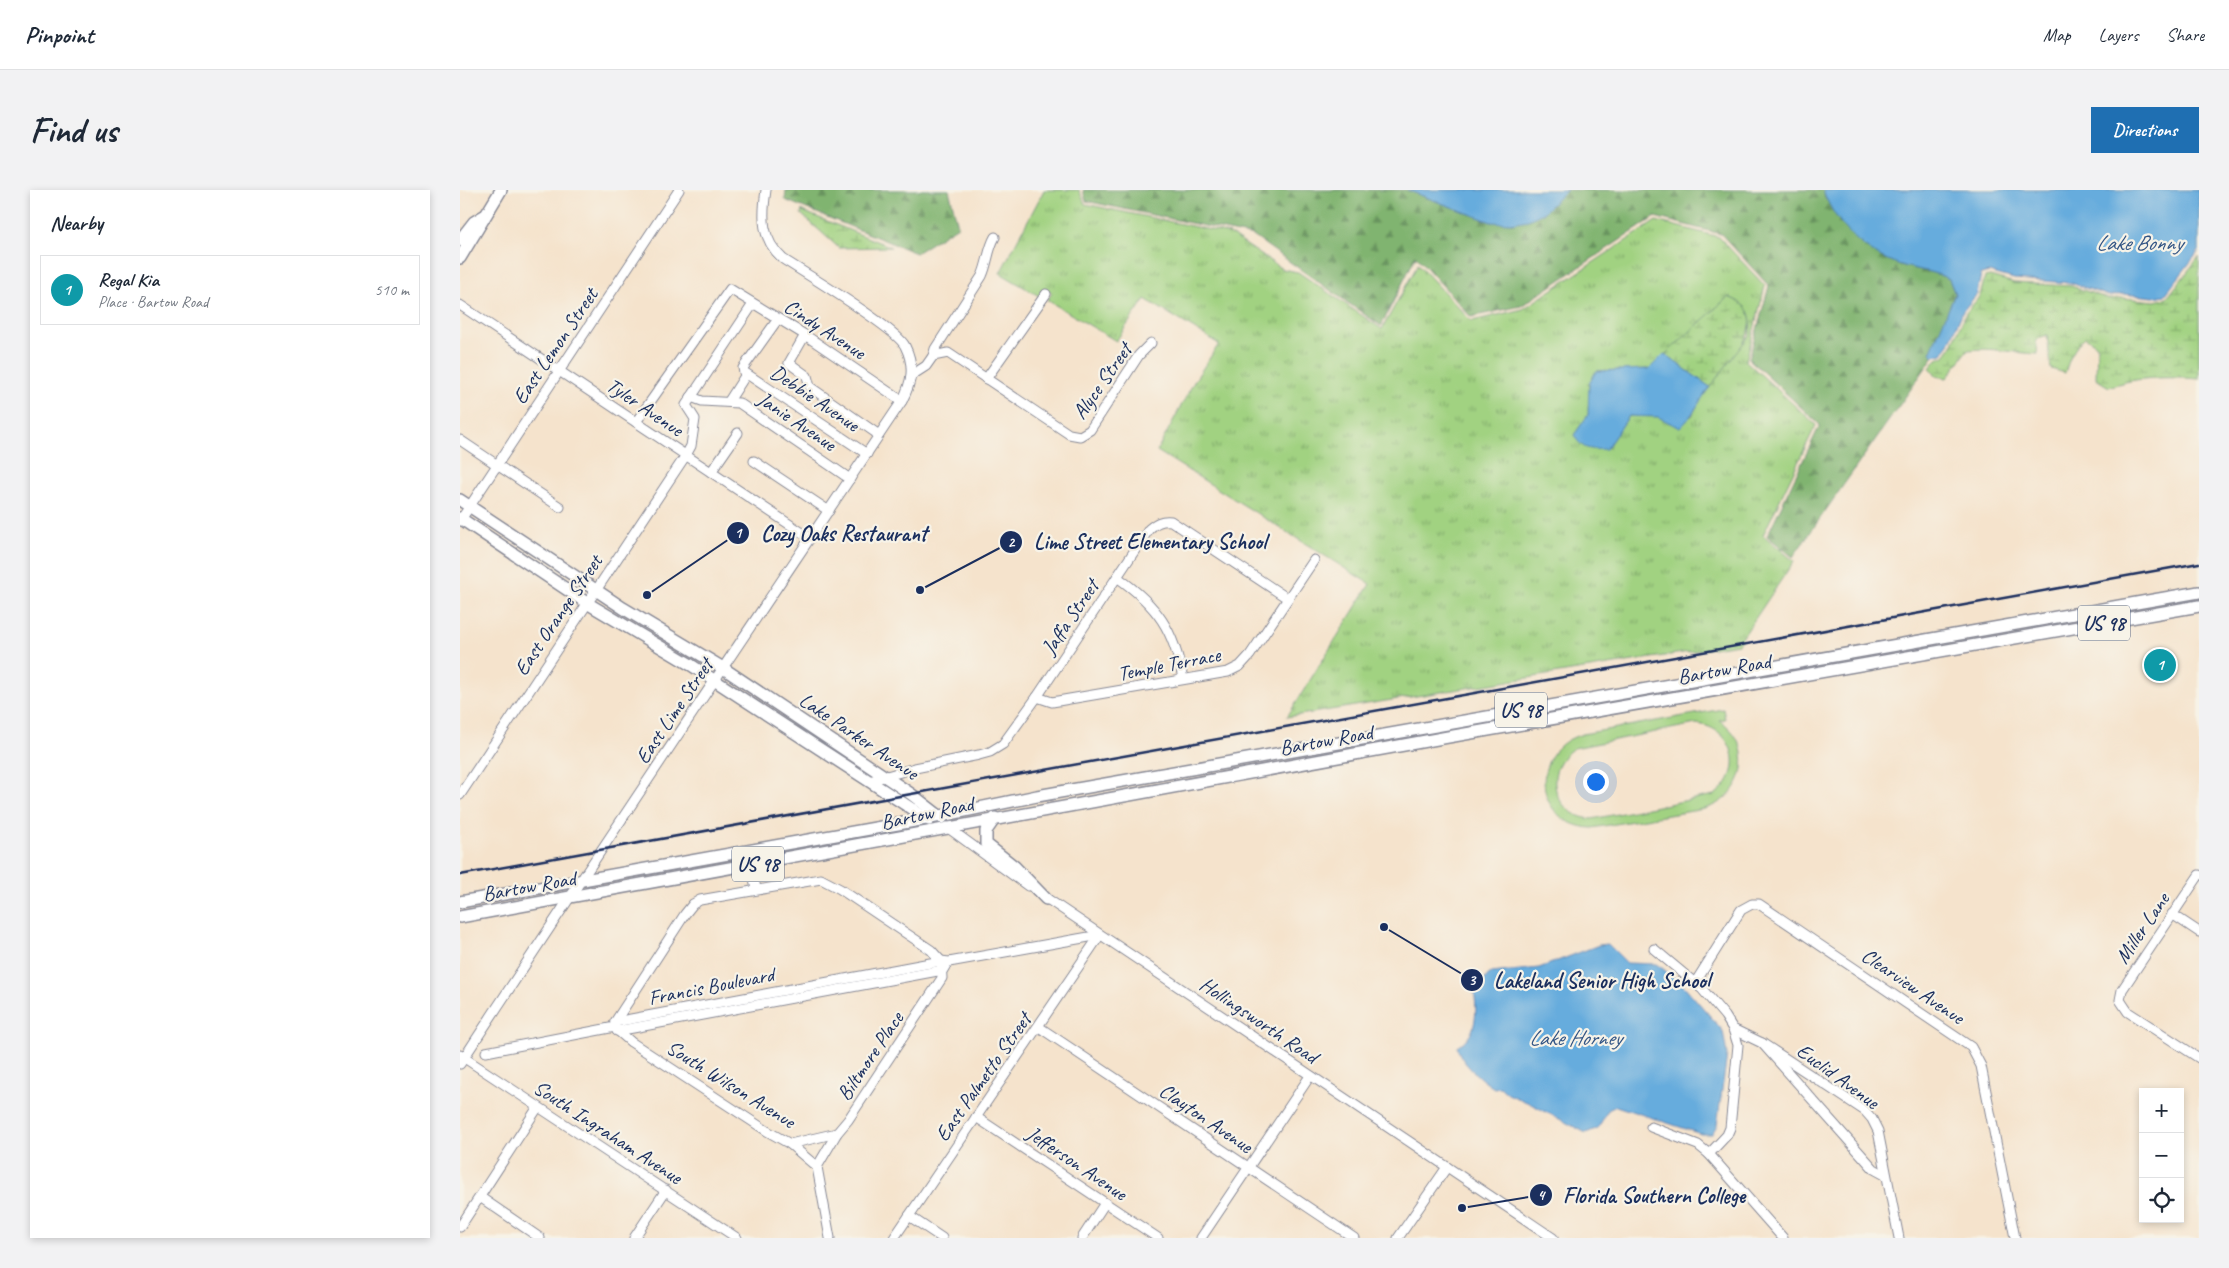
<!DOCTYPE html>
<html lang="en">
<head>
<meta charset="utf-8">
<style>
	:root { --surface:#fff; --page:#f2f2f3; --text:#1f2937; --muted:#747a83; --line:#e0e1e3; --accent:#1f6fb2 }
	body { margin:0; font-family:Caveat,sans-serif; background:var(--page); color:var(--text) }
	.controls { position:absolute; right:15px; bottom:15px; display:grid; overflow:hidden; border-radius:0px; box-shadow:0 2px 8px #0003 }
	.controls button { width:45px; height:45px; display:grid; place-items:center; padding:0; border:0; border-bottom:1px solid var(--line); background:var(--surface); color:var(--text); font:25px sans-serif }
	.you { position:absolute; left:1135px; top:591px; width:18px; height:18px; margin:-12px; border:4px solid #fff; border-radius:50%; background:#1a73e8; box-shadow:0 0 0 8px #1a73e833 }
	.badge { display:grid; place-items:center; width:32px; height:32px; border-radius:50%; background:var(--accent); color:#fff; font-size:16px; font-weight:700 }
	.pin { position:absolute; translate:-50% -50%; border:2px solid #fff; box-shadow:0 1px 5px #0006 }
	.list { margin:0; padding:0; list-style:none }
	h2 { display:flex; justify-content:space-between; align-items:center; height:65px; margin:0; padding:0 20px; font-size:21px }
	h2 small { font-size:16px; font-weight:400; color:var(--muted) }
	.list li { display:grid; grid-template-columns:32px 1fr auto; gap:15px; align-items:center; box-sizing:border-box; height:70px; margin:0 10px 10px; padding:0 10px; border:1px solid var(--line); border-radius:0px }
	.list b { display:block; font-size:19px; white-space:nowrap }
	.list p { margin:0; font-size:16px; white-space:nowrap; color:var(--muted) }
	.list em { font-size:16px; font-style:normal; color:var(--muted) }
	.icon { flex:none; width:28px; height:28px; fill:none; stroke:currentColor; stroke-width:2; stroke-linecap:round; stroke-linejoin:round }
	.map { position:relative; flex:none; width:1739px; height:1048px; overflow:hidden; border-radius:0px }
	header { display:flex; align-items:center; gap:30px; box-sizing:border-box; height:70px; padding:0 25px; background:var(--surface); border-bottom:1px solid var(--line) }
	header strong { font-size:24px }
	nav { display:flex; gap:28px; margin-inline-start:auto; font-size:18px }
	.intro { display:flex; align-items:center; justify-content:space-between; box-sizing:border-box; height:120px; padding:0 30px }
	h1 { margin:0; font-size:35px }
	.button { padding:12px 22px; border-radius:0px; background:var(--accent); color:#fff; font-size:18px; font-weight:700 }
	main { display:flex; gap:30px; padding:0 30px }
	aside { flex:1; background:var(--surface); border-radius:0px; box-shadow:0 2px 8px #0003 }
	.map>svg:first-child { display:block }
	.grass { fill:#a1d281; stroke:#5e8070; fill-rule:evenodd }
	.forest { fill:url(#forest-firs); stroke:#4e7266 }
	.wetland { fill:url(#wetland-marsh); stroke:#5e8070 }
	.park { fill:url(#park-tufts); stroke:#5e8070; fill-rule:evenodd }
	.water { fill:#66acdd; stroke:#406e9e }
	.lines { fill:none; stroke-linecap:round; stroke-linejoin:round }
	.minor-casing { stroke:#888995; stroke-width:11 }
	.major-casing { stroke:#888995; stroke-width:14 }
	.minor { stroke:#fff; stroke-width:9 }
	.major { stroke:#fff; stroke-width:11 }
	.rail { stroke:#1b2f5e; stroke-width:2.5 }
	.labels { text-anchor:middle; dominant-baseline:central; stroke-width:4.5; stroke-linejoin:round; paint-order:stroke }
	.shield { fill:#f7f3e8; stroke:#5d6a87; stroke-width:1 }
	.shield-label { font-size:20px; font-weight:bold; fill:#1b2f5e }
	.street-label { font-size:21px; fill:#1b2f5e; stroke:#f7f3e8 }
	.water-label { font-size:22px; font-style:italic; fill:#325484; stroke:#f7f3e8 }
	.leader { fill:none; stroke:#1b2f5e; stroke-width:2 }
	.callout-dot { fill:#1b2f5e; stroke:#f7f3e8; stroke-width:2 }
	.mark-label { font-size:15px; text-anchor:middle; font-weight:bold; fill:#fff }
	.callout-label { font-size:22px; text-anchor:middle; font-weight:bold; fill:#1b2f5e; stroke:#f7f3e8; stroke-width:4.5; stroke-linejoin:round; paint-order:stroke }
</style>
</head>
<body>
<header>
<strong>Pinpoint</strong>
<nav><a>Map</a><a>Layers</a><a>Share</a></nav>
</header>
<div class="intro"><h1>Find us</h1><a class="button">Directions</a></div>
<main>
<aside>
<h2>Nearby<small></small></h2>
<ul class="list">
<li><span class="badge" style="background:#0f9aa8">1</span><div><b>Regal Kia</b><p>Place · Bartow Road</p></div><em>510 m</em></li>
</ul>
</aside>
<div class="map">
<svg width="1739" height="1048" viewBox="0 0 1739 1048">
	<defs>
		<pattern id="forest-firs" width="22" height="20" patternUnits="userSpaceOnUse" patternTransform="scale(1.25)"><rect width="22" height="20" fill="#80b46f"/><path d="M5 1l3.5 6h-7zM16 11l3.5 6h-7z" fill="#68935e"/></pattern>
		<pattern id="wetland-marsh" width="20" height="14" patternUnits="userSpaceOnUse" patternTransform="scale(1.25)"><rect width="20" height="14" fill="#a1d281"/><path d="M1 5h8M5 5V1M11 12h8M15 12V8" fill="none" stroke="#82ab6d"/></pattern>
		<pattern id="park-tufts" width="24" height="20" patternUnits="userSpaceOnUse" patternTransform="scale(1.25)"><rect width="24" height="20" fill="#a1d281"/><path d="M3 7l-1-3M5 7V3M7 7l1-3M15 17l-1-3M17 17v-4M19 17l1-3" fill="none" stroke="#82ab6d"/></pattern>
	</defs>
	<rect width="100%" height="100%" fill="#f7f3e8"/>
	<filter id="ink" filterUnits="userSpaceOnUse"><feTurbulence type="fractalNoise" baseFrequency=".02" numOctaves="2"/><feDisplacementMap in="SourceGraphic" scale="10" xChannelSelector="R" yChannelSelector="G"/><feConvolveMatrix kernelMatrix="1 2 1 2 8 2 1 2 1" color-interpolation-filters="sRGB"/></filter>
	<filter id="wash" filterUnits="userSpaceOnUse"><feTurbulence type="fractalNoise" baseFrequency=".0096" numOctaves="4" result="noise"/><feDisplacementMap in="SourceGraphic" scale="20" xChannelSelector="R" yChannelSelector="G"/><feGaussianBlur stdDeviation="1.12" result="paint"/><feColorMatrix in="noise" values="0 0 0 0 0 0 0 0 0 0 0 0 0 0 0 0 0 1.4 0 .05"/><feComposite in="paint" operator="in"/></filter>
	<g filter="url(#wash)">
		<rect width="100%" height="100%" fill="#f5e3cc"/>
		<path class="grass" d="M1263,519L1265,529L1259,530C1297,554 1287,607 1244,619L1132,638C1073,635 1067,559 1123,544ZM1236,534C1275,537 1287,584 1254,605L1132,629C1093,626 1081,579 1114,558Z"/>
		<g class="forest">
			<path d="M326,0H489L498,36L456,63L325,10Z"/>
			<path d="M623,0H947L1031,32L1107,0H1363L1366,10L1440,75L1475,83L1489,89L1495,104L1471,163L1474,166L1333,367L1307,346L1360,235L1289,169L1309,96L1261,44L1195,27L1061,116L1011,127L956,66L921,136L793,46L626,11Z"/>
		</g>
		<g class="wetland">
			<path d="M342,20V21L431,57L379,58L341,24Z"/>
			<path d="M1739,67V189C1709,187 1678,186 1649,197L1636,189L1637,155L1625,147C1614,157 1609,169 1605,183L1591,179L1587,145L1576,150L1578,164C1554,163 1531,157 1508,160L1487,188L1476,186L1470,178L1477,169L1485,166L1491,158L1506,123L1520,106L1525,87L1530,86L1554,93L1611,96L1649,109L1663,108L1695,111L1707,108Z"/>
			<path d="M1268,107C1320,124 1268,173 1250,197L1204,164Z"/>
		</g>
		<path class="park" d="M584,0H619L625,14L770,44L822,79L838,82L922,139L958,74L1009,129L1012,131L1063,119L1196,31L1259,47L1305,96L1286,171L1356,235L1303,345L1334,371L1278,454L827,527L910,394L697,261L735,190L759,154L685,109L656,151L587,110L592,103L585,98L579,106L540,83ZM1268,107C1289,114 1294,126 1289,146L1240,210L1232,226H1169L1146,259L1114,245L1128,225L1136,181L1189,179Z"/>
		<g class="water">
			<path d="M947,0H1107L1083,23L1068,30L1051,33L1031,32Z"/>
			<path d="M1363,0H1739V61L1705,105L1694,107L1663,104L1649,106L1611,93L1554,89L1529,82L1521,84L1517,104L1503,121L1488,156L1482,164L1474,166L1470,163L1495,104L1489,89C1473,81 1457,80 1441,75C1405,64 1375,35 1363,0Z"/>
			<path d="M1204,164L1250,197C1239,211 1233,226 1220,238L1198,227L1169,226L1146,259C1130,260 1122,260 1114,245L1128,225L1129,194L1136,181L1189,179Z"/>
			<path d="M1148,754L1167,773L1196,774L1202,778L1225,797L1263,841L1267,865L1257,935L1252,944H1241L1156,916L1148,920L1138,938L1126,943L1069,913L1048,904L1040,897L1034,898C1021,890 999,871 997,856C1000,853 1004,853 1007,849C1017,839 1017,814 1014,802C1022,798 1023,788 1031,783L1079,778L1139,755Z"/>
		</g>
	</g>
	<g filter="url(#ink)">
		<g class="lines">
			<g class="minor-casing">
				<g id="minor">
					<path d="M0,115L350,348"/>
					<path d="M345,145L329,173L347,186L350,197L419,245"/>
					<path d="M473,166L475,159L522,86C528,73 528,59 535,47"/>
					<path d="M284,182L407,264"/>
					<path d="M452,185L466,176L473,166L488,163L609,244L620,246L630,240L679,165L691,153"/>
					<path d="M526,189L586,104"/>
					<path d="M231,207L242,211L279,213L390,289"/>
					<path d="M269,211L285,186L283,178L318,129"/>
					<path d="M176,232L270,99L345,145L442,211"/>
					<path d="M0,250L100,317"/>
					<path d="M294,271L369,321"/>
					<path d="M251,282L278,243"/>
					<path d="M0,331L219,0"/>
					<path d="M657,387C698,416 714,440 723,489"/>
					<path d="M577,507L592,512L768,482L780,476L790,465L854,370"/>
					<path d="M409,591L455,578L519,565L530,562L543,554L577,507L689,339C696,333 701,330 711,331L827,408"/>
					<path d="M0,605L226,265L231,256L235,229L226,215L293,114"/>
					<path d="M487,637L568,696"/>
					<path d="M289,661L296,699"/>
					<path d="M1739,685L1662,800L1660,810L1668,822L1739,868"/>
					<path d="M583,706L1093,1048"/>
					<path d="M1712,724L1739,742"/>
					<path d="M1235,793L1281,720L1292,714H1299L1511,857L1521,876L1555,1048"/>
					<path d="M155,832L225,724L233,714L240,710L361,689L380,699L471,760L481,771L482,788L388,930L377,943L357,977L370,1048"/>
					<path d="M155,832L481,771L489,772L640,745"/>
					<path d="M579,837L894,1048"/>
					<path d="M156,839L171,852L307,941L330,954L377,943"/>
					<path d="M1273,839L1302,853L1414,979L1425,985"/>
					<path d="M157,841L483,780L486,775"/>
					<path d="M1302,853L1405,921L1412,929L1418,941L1439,1048"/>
					<path d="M26,862L155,837"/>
					<path d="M0,865L277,1048"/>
					<path d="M0,874C145,652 294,432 442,211C452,192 455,176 445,156C436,138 346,84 323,69C301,49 302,27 306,0"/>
					<path d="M516,927L698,1048"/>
					<path d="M1191,937L1238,955L1249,964L1267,945L1270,938L1278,855L1273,839L1265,826L1242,799L1194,759"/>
					<path d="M330,954L357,977"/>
					<path d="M1249,964L1323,1048"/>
					<path d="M20,1007L80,1048"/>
					<path d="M449,1026L482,1048"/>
					<path d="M0,1037L78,917"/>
					<path d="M174,1048L206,1000"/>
					<path d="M434,1048L640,745"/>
					<path d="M622,1048L645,1013"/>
					<path d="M741,1048L850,886"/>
					<path d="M938,1048L987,977"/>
				</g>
			</g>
			<g class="major-casing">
				<g id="major">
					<path d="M0,50L14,32L24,26"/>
					<path d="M0,68L41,0"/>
					<path d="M0,310L163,418L263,478L451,604L482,628"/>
					<path d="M0,328L127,413L231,475L469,630"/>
					<path d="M535,628L526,641V654L555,677L586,709"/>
					<path d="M0,712L466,629L577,606L1739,402"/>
					<path d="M0,727L988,547L1739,416"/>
				</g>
			</g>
			<use href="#minor" class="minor"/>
			<use href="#major" class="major"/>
			<path class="rail" d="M0,685L1739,373"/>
		</g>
	</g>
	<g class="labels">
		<g class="shield">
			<rect x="1618" y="415.5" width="52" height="35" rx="4"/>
			<rect x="1035" y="502.5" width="52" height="35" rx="4"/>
			<rect x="272" y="656.5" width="52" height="35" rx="4"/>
		</g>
		<g class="shield-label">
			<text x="1644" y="433">US 98</text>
			<text x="1061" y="520">US 98</text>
			<text x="298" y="674">US 98</text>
		</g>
		<g class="street-label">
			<text transform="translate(365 139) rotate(33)">Cindy Avenue</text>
			<text transform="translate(95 156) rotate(-56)">East Lemon Street</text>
			<text transform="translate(642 191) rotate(-55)">Alyce Street</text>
			<text transform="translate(355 208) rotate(34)">Debbie Avenue</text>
			<text transform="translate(185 217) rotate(34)">Tyler Avenue</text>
			<text transform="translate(337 231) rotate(34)">Janie Avenue</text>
			<text transform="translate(98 425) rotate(-56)">East Orange Street</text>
			<text transform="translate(610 427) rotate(-56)">Jaffa Street</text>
			<text transform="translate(709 474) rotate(-11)">Temple Terrace</text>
			<text transform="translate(1264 479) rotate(-10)">Bartow Road</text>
			<text transform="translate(214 521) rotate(-56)">East Lime Street</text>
			<text transform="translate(399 546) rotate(34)">Lake Parker Avenue</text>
			<text transform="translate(866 550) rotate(-10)">Bartow Road</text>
			<text transform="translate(467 623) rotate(-12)">Bartow Road</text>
			<text transform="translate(69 696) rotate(-10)">Bartow Road</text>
			<text transform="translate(1682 738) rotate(-56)">Miller Lane</text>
			<text transform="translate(251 796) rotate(-11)">Francis Boulevard</text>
			<text transform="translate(1453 796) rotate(34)">Clearview Avenue</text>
			<text transform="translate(799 830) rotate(34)">Hollingsworth Road</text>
			<text transform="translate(410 866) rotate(-56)">Biltmore Place</text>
			<text transform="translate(1378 886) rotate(36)">Euclid Avenue</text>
			<text transform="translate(523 887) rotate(-55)">East Palmetto Street</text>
			<text transform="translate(271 894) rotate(32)">South Wilson Avenue</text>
			<text transform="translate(746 928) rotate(34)">Clayton Avenue</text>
			<text transform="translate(148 942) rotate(33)">South Ingraham Avenue</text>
			<text transform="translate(617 973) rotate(34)">Jefferson Avenue</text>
		</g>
		<g class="water-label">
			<text x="1679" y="53">Lake Bonny</text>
			<text x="1115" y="848">Lake Horney</text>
		</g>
	</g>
	<path class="leader" d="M187 405L278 343M460 400L551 352M924 737L1012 790M1002 1018L1081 1005"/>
	<g class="callout-dot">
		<circle cx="187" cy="405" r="5"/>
		<circle cx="460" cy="400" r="5"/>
		<circle cx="924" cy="737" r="5"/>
		<circle cx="1002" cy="1018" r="5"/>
		<circle cx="278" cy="343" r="12"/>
		<circle cx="551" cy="352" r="12"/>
		<circle cx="1012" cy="790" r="12"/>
		<circle cx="1081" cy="1005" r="12"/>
	</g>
	<g class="mark-label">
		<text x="278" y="348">1</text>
		<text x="551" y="357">2</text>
		<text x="1012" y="795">3</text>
		<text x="1081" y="1010">4</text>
	</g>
	<g class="callout-label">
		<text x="384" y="351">Cozy Oaks Restaurant</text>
		<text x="690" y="359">Lime Street Elementary School</text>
		<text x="1142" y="798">Lakeland Senior High School</text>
		<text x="1194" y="1013">Florida Southern College</text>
	</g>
</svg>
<div class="controls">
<button>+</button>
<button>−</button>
<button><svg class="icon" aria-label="locate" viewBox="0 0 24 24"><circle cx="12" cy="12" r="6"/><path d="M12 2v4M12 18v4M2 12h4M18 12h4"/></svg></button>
</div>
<div class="you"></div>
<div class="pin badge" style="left:1700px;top:475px;background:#0f9aa8">1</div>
</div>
</main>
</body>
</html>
